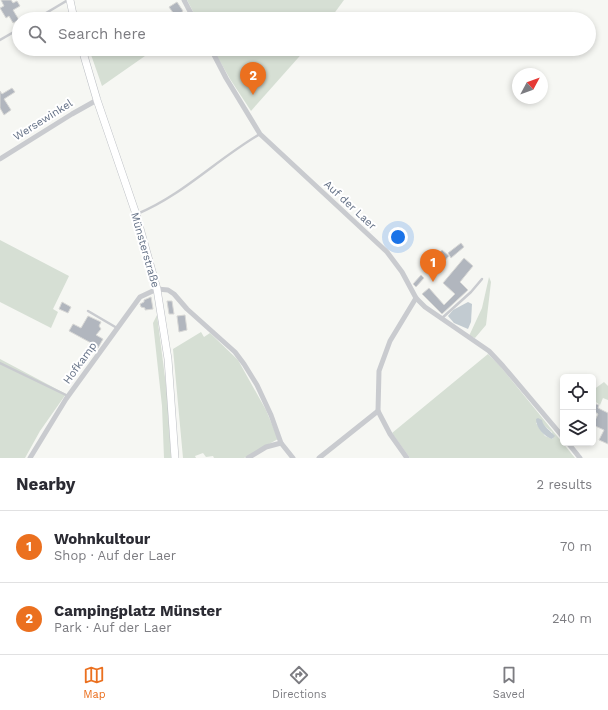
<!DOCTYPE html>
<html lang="en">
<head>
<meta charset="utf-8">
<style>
	:root { --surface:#fff; --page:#f2f2f3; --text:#2b2b33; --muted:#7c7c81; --line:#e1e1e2; --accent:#eb701f }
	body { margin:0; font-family:"Work Sans",sans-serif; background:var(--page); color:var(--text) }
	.controls { position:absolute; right:12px; bottom:12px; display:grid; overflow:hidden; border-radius:6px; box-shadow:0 2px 6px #0003 }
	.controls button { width:36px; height:36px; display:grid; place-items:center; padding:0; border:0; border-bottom:1px solid var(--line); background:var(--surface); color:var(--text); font:20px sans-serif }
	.compass { position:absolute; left:512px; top:68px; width:36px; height:36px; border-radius:50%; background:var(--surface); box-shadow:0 2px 6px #0003; rotate:49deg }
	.you { position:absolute; left:398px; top:237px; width:14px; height:14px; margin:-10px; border:3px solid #fff; border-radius:50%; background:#1a73e8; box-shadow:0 0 0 6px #1a73e833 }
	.badge { display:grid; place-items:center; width:26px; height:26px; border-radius:50%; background:var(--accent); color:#fff; font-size:13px; font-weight:700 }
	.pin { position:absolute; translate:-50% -33px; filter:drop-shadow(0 1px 2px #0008) }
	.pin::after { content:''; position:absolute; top:21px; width:14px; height:12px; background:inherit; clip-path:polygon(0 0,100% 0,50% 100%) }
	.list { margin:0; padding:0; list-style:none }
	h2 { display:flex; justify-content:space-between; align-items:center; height:52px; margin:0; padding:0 16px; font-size:17px }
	h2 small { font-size:13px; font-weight:400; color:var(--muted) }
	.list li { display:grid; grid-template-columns:26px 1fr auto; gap:12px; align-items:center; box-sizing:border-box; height:72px; padding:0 16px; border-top:1px solid var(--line) }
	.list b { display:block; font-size:15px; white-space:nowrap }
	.list p { margin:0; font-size:13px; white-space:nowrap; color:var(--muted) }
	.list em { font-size:13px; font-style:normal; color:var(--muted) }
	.icon { flex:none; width:22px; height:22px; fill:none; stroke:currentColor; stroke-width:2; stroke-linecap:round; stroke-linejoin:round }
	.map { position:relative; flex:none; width:608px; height:458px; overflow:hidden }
	.search { position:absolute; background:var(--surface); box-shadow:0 2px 6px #0003; left:12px; right:12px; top:12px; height:44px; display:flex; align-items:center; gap:10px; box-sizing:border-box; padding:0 14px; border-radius:22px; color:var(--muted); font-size:15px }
	.sheet { height:196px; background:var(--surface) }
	nav { display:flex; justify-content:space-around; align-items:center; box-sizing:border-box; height:56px; border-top:1px solid var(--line); background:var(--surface); font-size:11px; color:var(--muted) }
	nav a { display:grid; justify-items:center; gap:2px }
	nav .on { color:var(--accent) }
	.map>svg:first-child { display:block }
	.green { fill:#d6dfd4; fill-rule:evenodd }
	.water { fill:#c2cbd1 }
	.building { fill:#b1b6be; stroke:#d8d8d6 }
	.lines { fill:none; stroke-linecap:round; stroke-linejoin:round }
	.secondary-casing { stroke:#bbbec3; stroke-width:8 }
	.service { stroke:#c9cbcf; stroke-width:2.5 }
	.minor { stroke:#c9cbcf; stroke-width:5 }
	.secondary { stroke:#fff; stroke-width:7 }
	.labels { text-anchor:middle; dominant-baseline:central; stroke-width:4; stroke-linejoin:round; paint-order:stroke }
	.street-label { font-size:11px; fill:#647186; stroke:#fff }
</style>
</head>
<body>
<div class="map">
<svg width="608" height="458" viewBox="0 0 608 458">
	<rect width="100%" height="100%" fill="#f6f7f3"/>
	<g class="green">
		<path d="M187,0H344L330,19H197Z"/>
		<path d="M89,49H140L141,50L143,49H155L102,86Z"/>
		<path d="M213,49H306L251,111L230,79Z"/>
		<path d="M0,240L69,276L53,309L58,312L51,328L0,302Z"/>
		<path d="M489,277L491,282L486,325L475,338L469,336L482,308Z"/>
		<path d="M157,315L167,393L171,458H164L162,406L153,323Z"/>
		<path d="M201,332L204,337L210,333L238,360L266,410L278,439L244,458H214L213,456L206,457L203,453L195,456L196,458H183L173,349Z"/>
		<path d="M488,354L500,366L575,458H410L392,433ZM542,420V424L552,432L553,439L545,436L536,423Z"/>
		<path d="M0,359L66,394L40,431L25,458H0Z"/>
		<path d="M604,382L608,386V400L603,398L600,405L593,400V390Z"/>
	</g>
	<g class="water">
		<path d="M468,302L472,304L471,322L468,329L454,323L448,316L453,310Z"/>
		<path d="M538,418L542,420C543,427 551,431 555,436L552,439C544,436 536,428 536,419Z"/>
	</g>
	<g class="building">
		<path d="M1,0H11L13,3L17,1L20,6L13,10L19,20L13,23L9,16L6,18L0,8L4,6Z"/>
		<path d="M177,2L183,11L176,17L169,7Z"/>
		<path d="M92,14L93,19H79V17Z"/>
		<path d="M12,88L15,92L4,99L11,110L4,115L0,108V91L2,94Z"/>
		<path d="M461,243L464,247L451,258L448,253Z"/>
		<path d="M442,250L449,256L433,274L426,268Z"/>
		<path d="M464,258L473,266L460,282L468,290L442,314L422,294L429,288L444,305L455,294L443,283Z"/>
		<path d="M421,275L424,278L416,287L413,284Z"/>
		<path d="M151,297L153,309L145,310V308L141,307L140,304L144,302V300Z"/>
		<path d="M167,301H172L174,314H169Z"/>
		<path d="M62,302L71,307L68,313L59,309Z"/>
		<path d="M185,315L187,330L179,332L177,316Z"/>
		<path d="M88,316L101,322L99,326L101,329L96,335L103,339L98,348L92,345L93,344L69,331L73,324L81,328Z"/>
		<path d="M593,403L599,405L598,408L608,413V444L599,440L604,430L593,425L598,414L595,412L593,417Z"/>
	</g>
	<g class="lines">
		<g class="secondary-casing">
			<g id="secondary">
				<path d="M70,0L74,19"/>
				<path d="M82,49L97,100L136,214L157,289L168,359L175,458"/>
			</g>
		</g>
		<g class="service">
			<path d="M36,19L68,0"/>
			<path d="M0,40L19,29"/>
			<path d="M137,214C183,195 217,159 260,134"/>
			<path d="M88,311L117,328"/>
			<path d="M441,319L471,292L482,279"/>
			<path d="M0,363L68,396"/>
		</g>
		<g class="minor">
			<path d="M184,0L194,19"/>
			<path d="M211,49L226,78L260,134L387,252L402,272L416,298L390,341L379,371L378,411L390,434L407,458"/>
			<path d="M0,159L72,114L97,100"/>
			<path d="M416,298L425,307L489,351L503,366L563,437"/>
			<path d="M568,443L580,458"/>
			<path d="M30,458L66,399L140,297L157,289L168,290L174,294L187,309L235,352L244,364L257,385L271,415L281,443L293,458"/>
			<path d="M248,458L266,447L281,443"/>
			<path d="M319,458L378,411"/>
		</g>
		<use href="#secondary" class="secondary"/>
	</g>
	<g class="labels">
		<g class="street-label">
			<text transform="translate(43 120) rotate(-32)">Wersewinkel</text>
			<text transform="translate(350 205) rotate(43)">Auf der Laer</text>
			<text transform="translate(145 250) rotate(74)">Münsterstraße</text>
			<text transform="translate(80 363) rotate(-54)">Hofkamp</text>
		</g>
	</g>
</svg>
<div class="controls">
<button><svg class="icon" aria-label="locate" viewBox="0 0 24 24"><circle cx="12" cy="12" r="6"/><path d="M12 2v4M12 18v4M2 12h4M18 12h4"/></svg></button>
<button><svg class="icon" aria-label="layers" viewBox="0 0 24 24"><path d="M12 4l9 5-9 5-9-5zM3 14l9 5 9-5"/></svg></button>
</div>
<svg class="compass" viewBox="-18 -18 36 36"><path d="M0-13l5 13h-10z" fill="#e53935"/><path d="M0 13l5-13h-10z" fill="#7c7c81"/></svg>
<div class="you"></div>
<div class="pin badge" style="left:433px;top:282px">1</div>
<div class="pin badge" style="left:253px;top:95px">2</div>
<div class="search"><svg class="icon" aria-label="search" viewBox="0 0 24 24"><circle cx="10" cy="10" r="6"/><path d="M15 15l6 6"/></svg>Search here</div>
</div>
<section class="sheet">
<h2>Nearby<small>2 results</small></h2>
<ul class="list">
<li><span class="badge">1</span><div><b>Wohnkultour</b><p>Shop · Auf der Laer</p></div><em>70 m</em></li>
<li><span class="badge">2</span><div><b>Campingplatz Münster</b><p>Park · Auf der Laer</p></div><em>240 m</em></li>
</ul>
</section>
<nav>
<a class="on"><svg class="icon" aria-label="map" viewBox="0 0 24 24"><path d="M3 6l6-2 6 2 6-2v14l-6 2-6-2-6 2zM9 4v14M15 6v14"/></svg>Map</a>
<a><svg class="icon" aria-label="directions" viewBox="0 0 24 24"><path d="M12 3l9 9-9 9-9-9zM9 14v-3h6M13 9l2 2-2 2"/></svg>Directions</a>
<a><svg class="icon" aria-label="saved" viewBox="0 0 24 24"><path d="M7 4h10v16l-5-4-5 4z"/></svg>Saved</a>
</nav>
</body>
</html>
